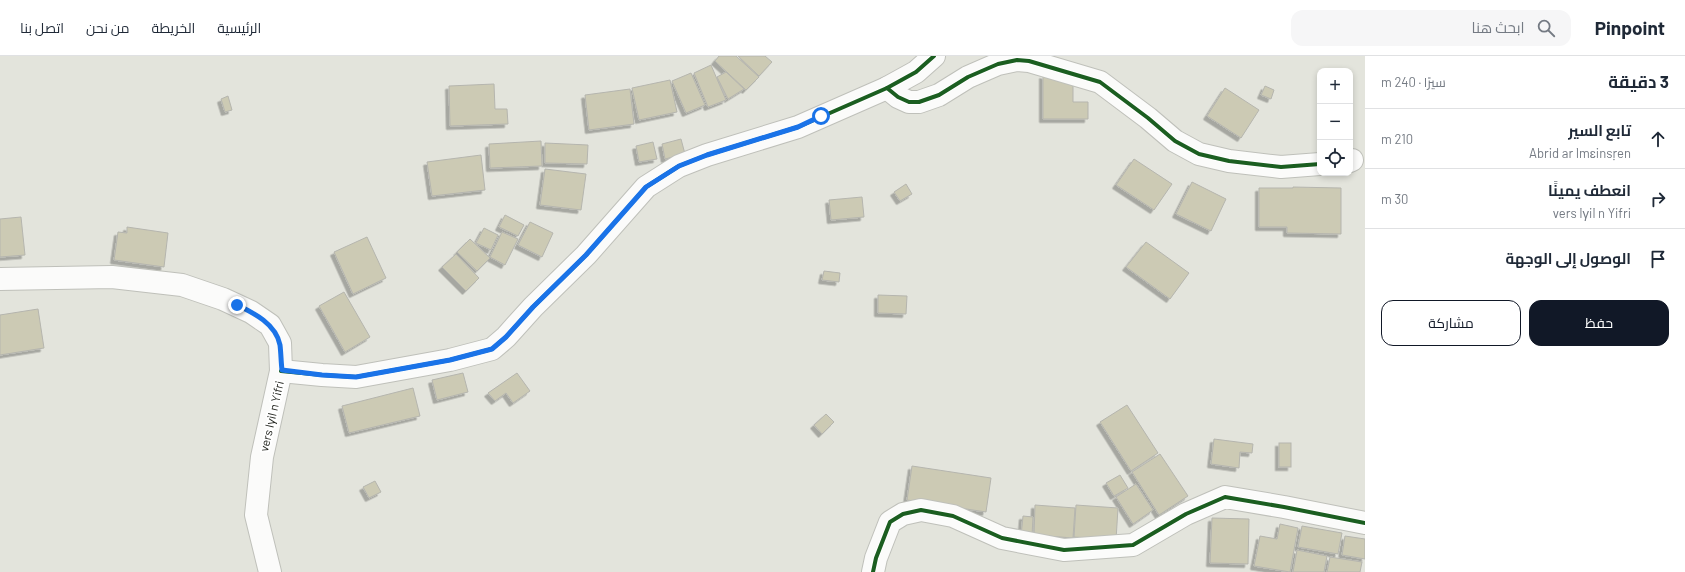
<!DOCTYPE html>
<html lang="ar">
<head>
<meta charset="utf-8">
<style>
	:root { --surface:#fff; --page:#f6f6f7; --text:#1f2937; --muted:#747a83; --line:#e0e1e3; --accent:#111827 }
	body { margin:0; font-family:Barlow,Cairo,sans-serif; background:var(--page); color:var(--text); direction:rtl }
	.controls { position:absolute; right:12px; top:12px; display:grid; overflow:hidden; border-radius:8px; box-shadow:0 2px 6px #0003 }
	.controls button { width:36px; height:36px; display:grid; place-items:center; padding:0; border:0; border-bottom:1px solid var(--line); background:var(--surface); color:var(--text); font:20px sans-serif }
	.stop { position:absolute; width:12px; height:12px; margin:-9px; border:3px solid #1a73e8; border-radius:50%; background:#fff }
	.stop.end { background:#1a73e8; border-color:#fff; box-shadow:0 1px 4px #0008 }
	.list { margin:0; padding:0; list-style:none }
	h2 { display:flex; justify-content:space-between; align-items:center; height:52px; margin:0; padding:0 16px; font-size:17px }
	h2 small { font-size:13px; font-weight:400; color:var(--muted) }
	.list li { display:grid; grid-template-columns:26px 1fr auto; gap:12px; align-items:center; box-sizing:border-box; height:60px; padding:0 16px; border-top:1px solid var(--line) }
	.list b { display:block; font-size:15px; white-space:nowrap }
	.list p { margin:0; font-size:13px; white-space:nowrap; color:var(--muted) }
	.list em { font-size:13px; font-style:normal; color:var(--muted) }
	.actions { display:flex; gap:8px; padding:12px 16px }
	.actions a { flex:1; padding:9px 0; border:1px solid var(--accent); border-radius:12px; text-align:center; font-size:14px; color:var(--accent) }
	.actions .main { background:var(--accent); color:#fff }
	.icon { flex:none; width:22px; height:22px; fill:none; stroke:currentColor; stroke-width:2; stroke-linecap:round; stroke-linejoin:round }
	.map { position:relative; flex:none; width:1365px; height:516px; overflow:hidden; direction:ltr }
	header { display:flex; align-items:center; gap:24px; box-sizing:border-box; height:56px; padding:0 20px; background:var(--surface); border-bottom:1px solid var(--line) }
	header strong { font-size:19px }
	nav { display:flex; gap:22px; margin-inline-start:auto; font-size:14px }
	.search { width:280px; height:36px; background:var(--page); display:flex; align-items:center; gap:10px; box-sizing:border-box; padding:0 14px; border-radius:12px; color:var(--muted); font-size:15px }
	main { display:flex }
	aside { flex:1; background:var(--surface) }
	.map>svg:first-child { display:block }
	.building { fill:#cccab4; stroke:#b5b5ae; filter:url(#shadow) }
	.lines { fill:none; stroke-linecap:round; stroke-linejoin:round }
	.minor-casing { stroke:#bfc0ba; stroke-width:24 }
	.major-casing { stroke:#bfc0ba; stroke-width:24 }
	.minor { stroke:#fbfbfa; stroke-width:22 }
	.major { stroke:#fbfbfa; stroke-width:22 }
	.cycleway-casing { stroke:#fff; stroke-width:6 }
	.cycleway { stroke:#1b5e20; stroke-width:4 }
	.route { stroke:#1a73e8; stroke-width:5 }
	.labels { text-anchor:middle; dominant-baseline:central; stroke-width:4; stroke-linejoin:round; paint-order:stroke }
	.street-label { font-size:12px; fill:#1f211b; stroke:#fff }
</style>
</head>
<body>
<header>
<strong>Pinpoint</strong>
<div class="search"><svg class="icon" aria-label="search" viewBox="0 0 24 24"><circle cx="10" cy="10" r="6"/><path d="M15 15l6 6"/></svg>ابحث هنا</div>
<nav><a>الرئيسية</a><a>الخريطة</a><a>من نحن</a><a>اتصل بنا</a></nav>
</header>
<main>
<aside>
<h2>3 دقيقة<small>سيرًا · 240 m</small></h2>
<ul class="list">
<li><svg class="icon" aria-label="ahead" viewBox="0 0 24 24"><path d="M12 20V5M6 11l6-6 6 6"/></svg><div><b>تابع السير</b><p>Abrid ar Imɛinsṛen</p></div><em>210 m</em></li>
<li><svg class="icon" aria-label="right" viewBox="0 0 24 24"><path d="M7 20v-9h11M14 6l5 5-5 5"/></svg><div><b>انعطف يمينًا</b><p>vers Iγil n Yifri</p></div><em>30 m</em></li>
<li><svg class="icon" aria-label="arrive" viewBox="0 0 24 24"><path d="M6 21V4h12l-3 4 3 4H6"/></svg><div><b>الوصول إلى الوجهة</b></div></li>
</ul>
<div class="actions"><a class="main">حفظ</a><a>مشاركة</a></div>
</aside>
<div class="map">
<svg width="1365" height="516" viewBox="0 0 1365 516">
	<defs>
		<filter id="shadow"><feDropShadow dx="-3.5" dy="3.5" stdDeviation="0" flood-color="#0004"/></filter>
	</defs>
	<rect width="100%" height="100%" fill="#e3e4dc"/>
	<g class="building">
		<path d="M719,0H736L759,21L746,34L715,5Z"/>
		<path d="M738,0H765L772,6L759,20Z"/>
		<path d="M711,9L726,44L708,51L694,17Z"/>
		<path d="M726,16L744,33L728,43L717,21Z"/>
		<path d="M691,17L705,49L686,57L672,25Z"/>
		<path d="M1043,19L1073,29V46H1088V63H1043Z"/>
		<path d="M670,24L677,56L639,64L632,32Z"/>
		<path d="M494,28L495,53H507L508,68L450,70L449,30Z"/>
		<path d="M1265,30L1274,34L1271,43L1261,39Z"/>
		<path d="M1225,32L1259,54L1241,82L1207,60Z"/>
		<path d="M630,33L634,68L589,74L585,39Z"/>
		<path d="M228,40L232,54L225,56L221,43Z"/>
		<path d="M681,83L685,98L665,103L662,88Z"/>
		<path d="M541,85L542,110L490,112L489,88Z"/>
		<path d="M653,86L657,103L639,106L636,90Z"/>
		<path d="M545,87L588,89L587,108L545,107Z"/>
		<path d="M481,99L485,134L432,140L427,106Z"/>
		<path d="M1134,103L1172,128L1154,154L1116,129Z"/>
		<path d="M545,113L586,118L581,154L540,149Z"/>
		<path d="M1192,126L1226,143L1211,175L1176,158Z"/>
		<path d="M906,128L912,138L900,145L894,136Z"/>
		<path d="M1293,131L1341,132V178L1287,177V171H1259V132H1293Z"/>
		<path d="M862,141L864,161L831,164L829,144Z"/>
		<path d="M505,159L524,169L518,180L499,171Z"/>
		<path d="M21,161L25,199L0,201V163Z"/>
		<path d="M530,166L553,177L542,201L518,189Z"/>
		<path d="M127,171L168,177L164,211L114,204L118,176L127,177Z"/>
		<path d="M484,172L498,179L491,194L476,187Z"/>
		<path d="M502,176L518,183L505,209L490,201Z"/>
		<path d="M367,181L386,222L353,238L334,196Z"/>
		<path d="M470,183L490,202L477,215L457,196Z"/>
		<path d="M1146,186L1189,217L1170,243L1126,211Z"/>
		<path d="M456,198L479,222L466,235L442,211Z"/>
		<path d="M824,215L840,217L839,226L822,224Z"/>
		<path d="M344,236L370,281L345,296L319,250Z"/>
		<path d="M878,239L907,240L906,258L878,257Z"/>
		<path d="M38,253L44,292L0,299V259Z"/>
		<path d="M463,317L468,336L437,344L432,324Z"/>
		<path d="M517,317L530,335L513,347L506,337L495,345L488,337Z"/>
		<path d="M413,332L420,360L349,377L342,350Z"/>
		<path d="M1127,349L1158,397L1131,415L1100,366Z"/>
		<path d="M826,358L834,366L822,378L814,369Z"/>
		<path d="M1214,383L1253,388L1252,397L1240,396L1239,412L1211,408Z"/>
		<rect x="1279" y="387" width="12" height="24"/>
		<path d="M1160,398L1188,440L1159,459L1132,416Z"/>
		<path d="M912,410L991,422L986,456L907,444Z"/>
		<path d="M1120,419L1128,432L1114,440L1106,427Z"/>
		<path d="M375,425L381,436L369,442L363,431Z"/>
		<path d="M1136,428L1153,454L1133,468L1116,441Z"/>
		<path d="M1035,449L1075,452L1073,482L1034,479Z"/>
		<path d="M1076,449L1118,452L1116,484L1074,481Z"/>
		<path d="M1023,460L1033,461L1032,480H1021Z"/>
		<path d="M1212,462L1249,463L1248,508L1210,507Z"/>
		<path d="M1280,468L1298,472L1290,516L1254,510L1260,480L1277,483Z"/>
		<path d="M1302,470L1342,477L1338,498L1298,491Z"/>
		<path d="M1345,480L1365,483V503L1342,499Z"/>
		<path d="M1297,494L1327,500L1324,516H1293Z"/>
		<path d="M1330,501L1362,506L1360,516H1327Z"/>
	</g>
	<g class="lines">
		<g class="minor-casing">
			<g id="minor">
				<path d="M887,32L898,41L909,46H919L939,39L968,21L998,8L1017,4L1029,5L1100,26L1148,62L1175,85L1199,98L1229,105L1281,111L1320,108"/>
				<path d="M1350,105L1352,104"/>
				<path d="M281,315L322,319L356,321L450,304L492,293L506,281L533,251L586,199L646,131L679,110L707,99L798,71L887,32L916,16L934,0"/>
				<path d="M873,516L876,502L890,466L903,458L921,454L953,460L1002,482L1064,494L1133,489L1186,458L1225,441L1284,451L1365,467"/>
			</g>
		</g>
		<g class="major-casing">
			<path id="major" d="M0,223L112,221L182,229L223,243L251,256L270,269L280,287L281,315L262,401L256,459L270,516"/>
		</g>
		<use href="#minor" class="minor"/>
		<use href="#major" class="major"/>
		<g class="cycleway-casing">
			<g id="cycleway">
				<path d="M887,32L898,41L909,46H919L939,39L968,21L998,8L1017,4L1029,5L1100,26L1148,62L1175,85L1199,98L1229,105L1281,111L1320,108"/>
				<path d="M281,315L322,319L356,321L450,304L492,293L506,281L533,251L586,199L646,131L679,110L707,99L798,71L887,32L916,16L934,0"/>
				<path d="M873,516L876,502L890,466L903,458L921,454L953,460L1002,482L1064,494L1133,489L1186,458L1225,441L1284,451L1365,467"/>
			</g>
		</g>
		<use href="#cycleway" class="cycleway"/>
	</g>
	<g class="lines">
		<path class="route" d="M237,249C254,257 276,268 280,289C281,297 281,306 282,314L322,319L356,321L450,304L492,293L506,281L533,251L586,199L646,131L679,110L707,99L798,71L821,60"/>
	</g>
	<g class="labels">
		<g class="street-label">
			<text transform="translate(271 360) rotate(-77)">vers Iγil n Yifri</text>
		</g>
	</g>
</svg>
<div class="controls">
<button>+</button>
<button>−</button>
<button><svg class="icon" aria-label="locate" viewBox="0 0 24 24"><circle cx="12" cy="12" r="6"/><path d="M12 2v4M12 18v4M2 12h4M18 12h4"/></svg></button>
</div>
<div class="stop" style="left:821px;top:60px"></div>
<div class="stop end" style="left:237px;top:249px"></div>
</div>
</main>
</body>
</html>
